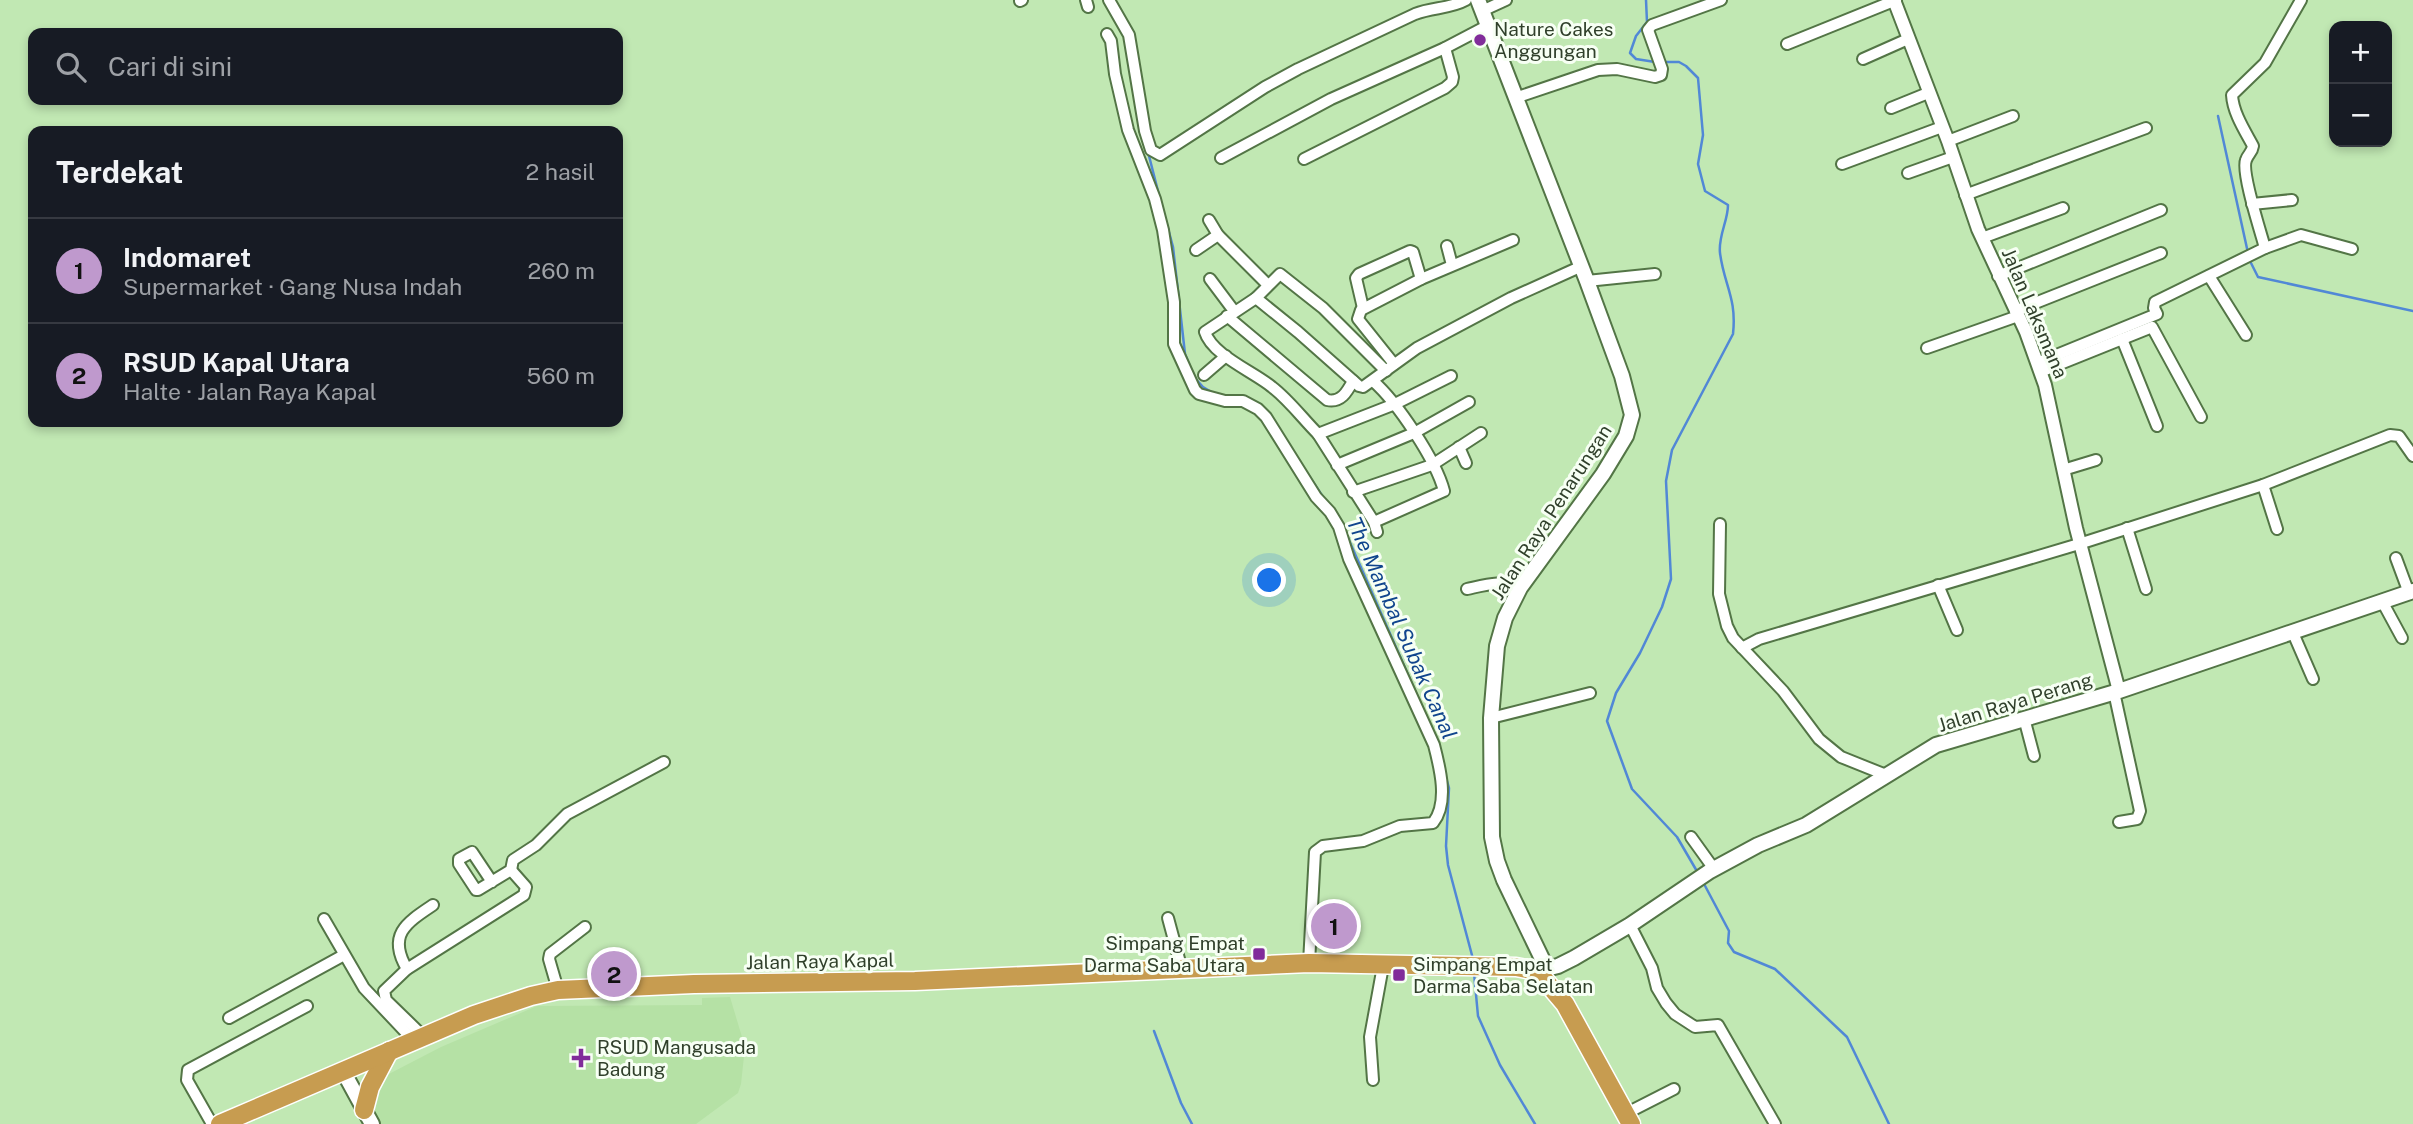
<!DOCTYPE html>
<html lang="id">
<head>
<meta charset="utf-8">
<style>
	:root { --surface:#171b24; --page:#20242c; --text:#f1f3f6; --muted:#9ea1a6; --line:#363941; --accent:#bf99cd }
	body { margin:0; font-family:"Public Sans",sans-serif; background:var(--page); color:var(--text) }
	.controls { position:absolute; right:21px; top:21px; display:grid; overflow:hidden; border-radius:14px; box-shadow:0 4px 10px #0003 }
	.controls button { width:63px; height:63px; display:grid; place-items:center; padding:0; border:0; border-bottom:2px solid var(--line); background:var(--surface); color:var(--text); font:35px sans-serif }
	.you { position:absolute; left:1270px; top:581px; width:24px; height:24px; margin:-18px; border:5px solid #fff; border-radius:50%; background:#1a73e8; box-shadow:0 0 0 10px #1a73e833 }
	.badge { display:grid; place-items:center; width:46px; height:46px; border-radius:50%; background:var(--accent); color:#111; font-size:23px; font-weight:700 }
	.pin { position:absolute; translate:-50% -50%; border:4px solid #fff; box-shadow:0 2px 7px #0006 }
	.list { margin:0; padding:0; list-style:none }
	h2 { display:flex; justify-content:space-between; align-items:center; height:91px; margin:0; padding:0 28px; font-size:30px }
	h2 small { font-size:23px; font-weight:400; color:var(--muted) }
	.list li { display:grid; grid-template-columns:46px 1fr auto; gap:21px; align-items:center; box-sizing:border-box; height:105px; padding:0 28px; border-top:2px solid var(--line) }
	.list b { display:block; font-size:26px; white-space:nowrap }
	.list p { margin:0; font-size:23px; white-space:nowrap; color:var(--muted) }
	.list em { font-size:23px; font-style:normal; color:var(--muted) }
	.icon { flex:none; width:38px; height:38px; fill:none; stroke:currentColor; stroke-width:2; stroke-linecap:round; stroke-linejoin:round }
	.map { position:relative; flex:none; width:2413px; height:1124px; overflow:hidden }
	.search { position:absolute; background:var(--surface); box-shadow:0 4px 10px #0003; left:28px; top:28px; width:595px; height:77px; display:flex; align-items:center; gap:18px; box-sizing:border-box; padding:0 24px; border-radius:14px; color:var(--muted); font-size:26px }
	.panel { position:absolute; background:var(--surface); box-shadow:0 4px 10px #0003; left:28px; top:126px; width:595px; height:301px; border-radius:14px }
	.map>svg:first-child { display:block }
	.built { fill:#b5e1a5 }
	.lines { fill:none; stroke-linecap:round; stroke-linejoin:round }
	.stream { stroke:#5188d6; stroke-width:2.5 }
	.minor-casing { stroke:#537546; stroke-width:14 }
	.tertiary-casing { stroke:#537546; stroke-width:16 }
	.secondary-casing { stroke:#537546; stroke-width:18 }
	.trunk-casing { stroke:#fff; stroke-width:21 }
	.minor { stroke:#fff; stroke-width:10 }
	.tertiary { stroke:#fff; stroke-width:12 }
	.secondary { stroke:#fff; stroke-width:14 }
	.trunk { stroke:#c79c50; stroke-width:18 }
	.poi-dot { fill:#812c9a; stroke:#f7fff4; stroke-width:2.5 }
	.labels { text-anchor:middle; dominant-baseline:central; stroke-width:6; stroke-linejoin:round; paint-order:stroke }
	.poi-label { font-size:19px; fill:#30402b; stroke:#f7fff4; text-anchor:start }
	.street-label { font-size:19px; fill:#30402b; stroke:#f7fff4 }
	.water-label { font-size:21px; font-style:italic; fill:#10458d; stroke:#f7fff4 }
</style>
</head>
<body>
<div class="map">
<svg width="2413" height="1124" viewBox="0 0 2413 1124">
	<rect width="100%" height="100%" fill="#c1e8b3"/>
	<path class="built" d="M730,997L745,1047L741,1084L738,1093L696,1124H377L369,1111L370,1098L385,1076L441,1047L537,1006L702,1005V998Z"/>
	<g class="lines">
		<g class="stream">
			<path d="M1646,0L1647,22L1636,36L1630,53L1636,59L1655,62"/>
			<path d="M1662,62H1679L1686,66L1698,78L1703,135L1698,164L1705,191L1728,205C1728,221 1718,236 1720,253C1724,285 1737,298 1733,334L1672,450L1666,481L1671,579L1662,607L1640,653L1616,693L1607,721L1632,789L1677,837L1698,873"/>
			<path d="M2218,116L2248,253"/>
			<path d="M1148,152L1160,199"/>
			<path d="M1162,206L1173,247L1185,354L1189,364"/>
			<path d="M2249,259L2258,277L2413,311"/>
			<path d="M1194,377L1203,387L1213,393"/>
			<path d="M1305,470L1325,500"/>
			<path d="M1348,538L1420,702"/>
			<path d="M1445,774L1449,788L1446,846L1448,865L1473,959"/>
			<path d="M1703,882L1729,931L1728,943L1734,952L1775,969L1847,1037L1889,1124"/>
			<path d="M1474,973L1478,1016L1500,1065L1535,1124"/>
			<path d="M1154,1031L1181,1103L1192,1124"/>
		</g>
		<g class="minor-casing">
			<g id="minor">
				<path d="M1086,0L1088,7"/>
				<path d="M1109,0L1129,35L1145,131L1151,150L1160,155L1265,87L1298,69L1415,14C1433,7 1450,9 1466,0"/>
				<path d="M1020,1L1022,0"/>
				<path d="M1482,11L1506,0"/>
				<path d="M1107,34L1111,41L1115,74L1128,130L1155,199L1163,230L1174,302V344L1195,390L1199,394L1225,401H1243L1258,409L1266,417L1316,497L1330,512L1339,527L1349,559L1434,745C1440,768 1449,803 1433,823L1400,826L1363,841L1323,846L1315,852L1309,963"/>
				<path d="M1787,44L1896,0"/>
				<path d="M1863,59L1908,39"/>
				<path d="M1515,98L1598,70L1617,69L1655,77L1661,75L1662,69L1648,30L1652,25L1721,0"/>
				<path d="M1891,108L1928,93"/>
				<path d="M1948,141L2013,116"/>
				<path d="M1221,158L1331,99L1445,48L1487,26"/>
				<path d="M1304,159L1445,88L1452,82L1453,77L1445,48"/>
				<path d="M1842,164L1942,127"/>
				<path d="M1908,173L1953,157"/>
				<path d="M1965,195L2146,128"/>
				<path d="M2252,204L2292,200"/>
				<path d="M1209,220L1218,235L1268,285"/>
				<path d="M1982,238L2063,208"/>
				<path d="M1447,246L1452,265"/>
				<path d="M2265,248L2301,235L2352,249"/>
				<path d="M1196,250L1218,235"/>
				<path d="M1998,276L2161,210"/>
				<path d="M2209,276L2246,335"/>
				<path d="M1210,279L1234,311"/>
				<path d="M1587,281L1655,274"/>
				<path d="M1256,298L1298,332L1359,386L1363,387L1417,348L1511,298L1582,266"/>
				<path d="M1363,308L1356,278L1359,274L1410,251L1413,252L1421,279"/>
				<path d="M2015,311L2161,253"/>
				<path d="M1227,316L1327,400C1341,403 1347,392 1353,381"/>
				<path d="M2122,339L2157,426"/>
				<path d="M1927,348L2018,316"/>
				<path d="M2037,363L2157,314L2154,308L2155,302L2265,248C2261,233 2241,172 2246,160C2248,154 2252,153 2253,146C2245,131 2233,113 2232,95L2265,63L2301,0"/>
				<path d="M1394,364L1358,319L1361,310L1421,279L1513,240"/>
				<path d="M1386,371L1323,308L1280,274L1256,298L1205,332C1212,355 1254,372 1272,387C1289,400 1303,419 1318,434L1395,404L1451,376"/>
				<path d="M2040,372L2152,327L2201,417"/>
				<path d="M1204,375L1226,356"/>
				<path d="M1373,381C1397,402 1436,460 1444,491L1374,522"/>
				<path d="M1318,434L1374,522L1377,532"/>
				<path d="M1459,447L1466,463"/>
				<path d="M1337,465L1414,433L1469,402"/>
				<path d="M2063,470L2096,460"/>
				<path d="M2263,485L2277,529"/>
				<path d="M1353,492L1432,465L1481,433"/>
				<path d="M1720,524L1719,594L1727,626L1733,638L1783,691L1819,739L1841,757L1886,775"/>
				<path d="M2127,528L2146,589"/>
				<path d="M2396,558L2409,593"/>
				<path d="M1938,585L1957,630"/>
				<path d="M1467,589C1485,585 1503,579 1520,588"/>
				<path d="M2383,603L2402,638"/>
				<path d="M2293,633L2313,679"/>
				<path d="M1742,648L1759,639L2079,544L2263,485L2390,435L2399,436L2413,456"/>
				<path d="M2114,692L2140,811L2137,819L2119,822"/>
				<path d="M1491,718L1590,693"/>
				<path d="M2024,718L2034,756"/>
				<path d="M1691,837L1714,869"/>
				<path d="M492,882L472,852L459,859V864L476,890H478L511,870L513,860L536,845L567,814L664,762"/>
				<path d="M1168,918L1182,970"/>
				<path d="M324,919L364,988L414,1041"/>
				<path d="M1630,925L1652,968L1657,988L1666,1003L1675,1014L1695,1027L1718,1025L1775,1124"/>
				<path d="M407,969C387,935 406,923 433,905"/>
				<path d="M558,990L549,959L550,954L585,927"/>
				<path d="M229,1018L344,955"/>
				<path d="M423,1036L386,1000L384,991L407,969L524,895L526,887L511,870"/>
				<path d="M1373,1080L1370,1037L1383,966"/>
				<path d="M1625,1114L1674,1089"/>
				<path d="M212,1124L187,1080L188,1070L307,1006"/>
			</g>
		</g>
		<g class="tertiary-casing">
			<path id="tertiary" d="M1894,0L1948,141L1978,229L2026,332L2045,385L2076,528L2119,691"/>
		</g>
		<g class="secondary-casing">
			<g id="secondary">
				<path d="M1478,0L1587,281L1622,376L1632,415L1626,436L1603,474L1520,588L1505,618L1497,646L1491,718L1492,837L1497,861L1504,880L1545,965L1543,976"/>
				<path d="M1546,969L1558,966L1574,958L1630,925L1710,871L1758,845L1806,825L1936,745L2119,691L2413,591"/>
				<path d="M343,1071L372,1124"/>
			</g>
		</g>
		<g class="trunk-casing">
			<g id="trunk">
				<path d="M364,1110L370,1087L389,1051"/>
				<path d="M220,1124L474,1015L531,996L558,990L694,984L915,981L1309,963L1516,967L1537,971L1565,1004L1631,1124"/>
			</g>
		</g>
		<use href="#minor" class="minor"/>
		<use href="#tertiary" class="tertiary"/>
		<use href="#secondary" class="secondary"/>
		<use href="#trunk" class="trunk"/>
	</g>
	<g class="poi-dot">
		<circle cx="1480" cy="40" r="7"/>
		<rect x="1252" y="947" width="14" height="14" rx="3.5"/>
		<rect x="1392" y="968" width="14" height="14" rx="3.5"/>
		<path d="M577.5 1047.5h7v7h7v7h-7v7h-7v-7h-7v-7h7z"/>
	</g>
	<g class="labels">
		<g class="poi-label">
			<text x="1494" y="29">Nature Cakes<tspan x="1494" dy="22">Anggungan</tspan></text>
			<text x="1245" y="943" text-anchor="end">Simpang Empat<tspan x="1245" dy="22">Darma Saba Utara</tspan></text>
			<text x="1413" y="964">Simpang Empat<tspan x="1413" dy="22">Darma Saba Selatan</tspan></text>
			<text x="597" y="1047">RSUD Mangusada<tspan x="597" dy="22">Badung</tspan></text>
		</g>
		<g class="street-label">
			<text transform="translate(2035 313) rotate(67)">Jalan Laksmana</text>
			<text transform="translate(1551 512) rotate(-57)">Jalan Raya Penarungan</text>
			<text transform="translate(2015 702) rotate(-17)">Jalan Raya Perang</text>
			<text transform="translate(820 961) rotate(-1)">Jalan Raya Kapal</text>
		</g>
		<g class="water-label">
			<text transform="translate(1402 628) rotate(66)">The Mambal Subak Canal</text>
		</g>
	</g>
</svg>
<div class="controls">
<button>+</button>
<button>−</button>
</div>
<div class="you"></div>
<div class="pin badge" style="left:1334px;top:926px">1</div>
<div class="pin badge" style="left:614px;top:974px">2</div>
<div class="search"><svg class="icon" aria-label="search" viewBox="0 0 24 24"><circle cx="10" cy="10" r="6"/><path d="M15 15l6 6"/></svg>Cari di sini</div>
<section class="panel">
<h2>Terdekat<small>2 hasil</small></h2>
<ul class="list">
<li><span class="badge">1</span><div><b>Indomaret</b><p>Supermarket · Gang Nusa Indah</p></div><em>260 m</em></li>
<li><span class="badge">2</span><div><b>RSUD Kapal Utara</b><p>Halte · Jalan Raya Kapal</p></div><em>560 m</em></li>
</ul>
</section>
</div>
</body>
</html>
